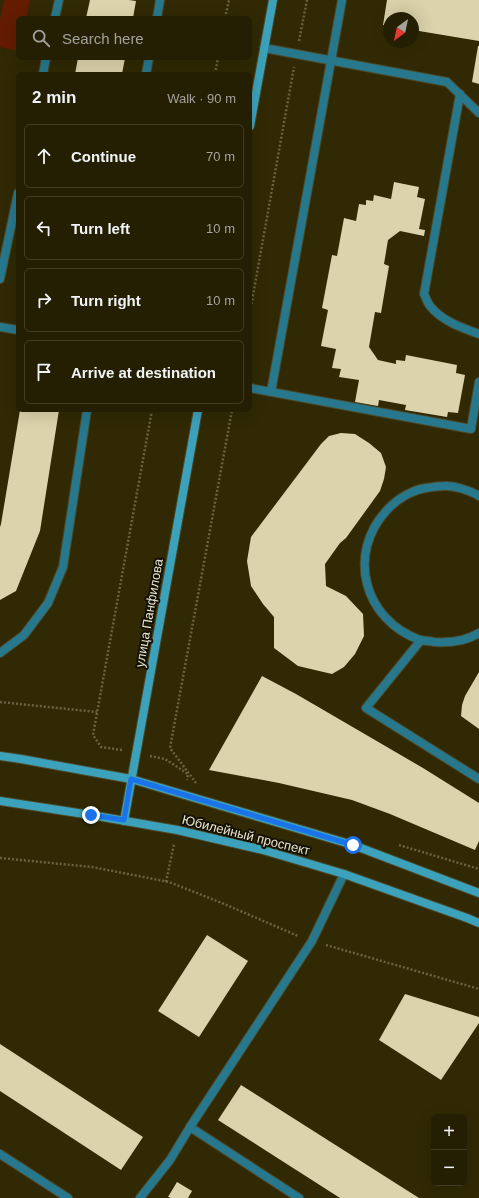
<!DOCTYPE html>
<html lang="en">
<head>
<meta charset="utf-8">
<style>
	:root { --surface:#241f03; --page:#302c12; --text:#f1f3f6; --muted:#a3a29a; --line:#413d25 }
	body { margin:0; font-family:Arial,sans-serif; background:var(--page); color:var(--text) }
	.controls { position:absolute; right:12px; bottom:12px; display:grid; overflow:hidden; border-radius:6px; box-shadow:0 4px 16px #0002 }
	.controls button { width:36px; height:36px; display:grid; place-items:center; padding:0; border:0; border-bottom:1px solid var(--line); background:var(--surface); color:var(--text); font:20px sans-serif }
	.compass { position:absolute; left:383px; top:12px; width:36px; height:36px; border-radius:50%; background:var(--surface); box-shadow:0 4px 16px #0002; rotate:213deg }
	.stop { position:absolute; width:12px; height:12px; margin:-9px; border:3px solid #1a73e8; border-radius:50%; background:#fff }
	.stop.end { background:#1a73e8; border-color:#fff; box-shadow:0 1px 4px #0008 }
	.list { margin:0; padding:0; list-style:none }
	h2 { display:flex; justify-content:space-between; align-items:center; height:52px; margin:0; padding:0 16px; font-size:17px }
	h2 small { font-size:13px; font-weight:400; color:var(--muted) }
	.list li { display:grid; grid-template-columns:26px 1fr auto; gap:12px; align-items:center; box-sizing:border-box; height:64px; margin:0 8px 8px; padding:0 8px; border:1px solid var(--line); border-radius:6px }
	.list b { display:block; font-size:15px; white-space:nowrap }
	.list em { font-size:13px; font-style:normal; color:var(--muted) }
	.icon { flex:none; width:22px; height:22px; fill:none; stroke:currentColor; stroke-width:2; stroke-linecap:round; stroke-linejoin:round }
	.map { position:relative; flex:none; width:479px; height:1198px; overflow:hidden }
	.search { position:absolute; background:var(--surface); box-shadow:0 4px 16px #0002; left:16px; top:16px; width:236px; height:44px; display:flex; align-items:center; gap:10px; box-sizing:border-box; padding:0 14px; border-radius:6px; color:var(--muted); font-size:15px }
	.panel { position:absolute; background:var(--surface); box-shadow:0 4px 16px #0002; left:16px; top:72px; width:236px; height:340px; border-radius:6px }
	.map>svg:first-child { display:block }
	.green { fill:#631c02 }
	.building { fill:#dbd3ab }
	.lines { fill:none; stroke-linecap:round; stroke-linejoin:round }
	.lane-casing { stroke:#4d4725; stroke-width:10 }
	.secondary-casing { stroke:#4d4725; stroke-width:10 }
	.path { stroke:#696343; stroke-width:2.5; stroke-dasharray:2 2; stroke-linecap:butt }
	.lane { stroke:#27788d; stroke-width:8 }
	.secondary { stroke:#3ca1bb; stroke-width:8 }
	.route { stroke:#1a73e8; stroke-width:5 }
	.labels { text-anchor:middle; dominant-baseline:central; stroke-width:4; stroke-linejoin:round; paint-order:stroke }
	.street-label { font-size:13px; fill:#e8e4d0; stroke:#151205 }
</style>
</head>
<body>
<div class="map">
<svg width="479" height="1198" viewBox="0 0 479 1198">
	<rect width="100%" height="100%" fill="#302904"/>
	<path class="green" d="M4,0H30L26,18H18V51L0,47V19Z"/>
	<g class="building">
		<path d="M90,0H129L136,1L133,18H86Z"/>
		<path d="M387,0H479V41L413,30V18H389V26L383,25Z"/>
		<path d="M478,46H479V84L472,82Z"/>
		<path d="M78,58H125L122,74H75Z"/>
		<path d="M394,182L419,187L417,197L425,199L419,229L425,230L424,236L400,231L388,240L384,264L389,266L381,313L375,312L369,347L378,360L396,364V360L405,361L406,355L457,365L456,373L465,375L458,413L448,412L447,417L405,410L406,405L379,400L378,406L355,402L359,380L339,377L341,369L332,368L336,349L321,346L328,310L322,308L332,255L337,256L344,218L356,221L359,204L366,205V200L373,201L374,195L391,199Z"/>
		<path d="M20,410H59L40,531L16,591L0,600V527L1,524Z"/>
		<path d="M341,433L355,434L369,443L381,453L386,467L384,479L380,491L346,538L340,543L325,564L326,586L346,596L363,614L364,636L355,654L344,667L332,674L298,666L274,648V617L263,604L251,586L247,561L251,537L321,444L329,436Z"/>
		<path d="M479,672V729L461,716L462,705L465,696Z"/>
		<path d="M262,676L296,694L423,768L479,803V841L475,850L390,814L352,800L279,783L209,770Z"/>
		<path d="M207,935L248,961L199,1037L158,1011Z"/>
		<path d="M405,994L479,1017V1023L441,1080L379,1040Z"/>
		<path d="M0,1044L143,1137L121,1170L0,1091Z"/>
		<path d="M241,1085L419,1198H340L218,1120Z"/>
		<path d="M177,1182L192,1191L188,1198H171L168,1197Z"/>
	</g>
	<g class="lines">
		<g class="lane-casing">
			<g id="lane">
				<path d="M55,18L59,0"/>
				<path d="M157,18L160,0"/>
				<path d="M264,48L447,82L479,113"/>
				<path d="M43,74L46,58"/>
				<path d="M146,74L149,58"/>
				<path d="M460,94L424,294C426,298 427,302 430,306C442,321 462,328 479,334"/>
				<path d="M0,279L18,193"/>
				<path d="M0,327L18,330"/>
				<path d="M250,388L471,429L479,382"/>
				<path d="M271,392L342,0"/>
				<path d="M479,496C471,491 454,485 444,486C438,486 432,487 426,488C412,490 397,499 387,510C346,554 364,620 420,640C425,641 430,641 435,642C450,643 466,641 479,633"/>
				<path d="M421,640L366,708L479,779"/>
				<path d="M0,653L24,635L48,603L63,567L87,410"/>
				<path d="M190,1127L299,1198"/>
				<path d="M0,1154L68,1198"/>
				<path d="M140,1198L170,1160L190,1127L312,941L344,874"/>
			</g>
		</g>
		<g class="secondary-casing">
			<g id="secondary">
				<path d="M250,126L273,0"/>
				<path d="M0,756L21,759L131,779L353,845L479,893"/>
				<path d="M0,801L91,815L177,830L263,850L344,874L467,918L479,923"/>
				<path d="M124,821L198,410"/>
			</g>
		</g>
		<g class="path">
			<path d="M225,18L229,0"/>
			<path d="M299,41L307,0"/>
			<path d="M215,74L218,58"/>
			<path d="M250,312L294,67"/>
			<path d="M0,702L97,712"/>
			<path d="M122,750L101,747L93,735L152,410"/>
			<path d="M150,756L165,759L188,774L187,780"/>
			<path d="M196,783L170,748L232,410"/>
			<path d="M399,845L479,869"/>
			<path d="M0,858L92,867L169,882L222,903L298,936"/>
			<path d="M166,882L174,844"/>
			<path d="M326,945L479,989"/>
		</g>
		<use href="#lane" class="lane"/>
		<use href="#secondary" class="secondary"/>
	</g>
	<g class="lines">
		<path class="route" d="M91,815L124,820L131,779L353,845"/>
	</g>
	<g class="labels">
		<g class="street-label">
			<text transform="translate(149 613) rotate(-80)">улица Панфилова</text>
			<text transform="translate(246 835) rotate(14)">Юбилейный проспект</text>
		</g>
	</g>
</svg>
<div class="controls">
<button>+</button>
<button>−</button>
</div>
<svg class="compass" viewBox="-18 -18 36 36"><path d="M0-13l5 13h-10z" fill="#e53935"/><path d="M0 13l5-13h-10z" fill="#a3a29a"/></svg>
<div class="stop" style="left:353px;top:845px"></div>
<div class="stop end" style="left:91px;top:815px"></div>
<div class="search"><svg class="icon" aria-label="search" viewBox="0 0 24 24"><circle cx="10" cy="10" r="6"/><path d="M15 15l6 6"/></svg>Search here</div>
<section class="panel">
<h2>2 min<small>Walk · 90 m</small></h2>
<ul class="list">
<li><svg class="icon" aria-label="ahead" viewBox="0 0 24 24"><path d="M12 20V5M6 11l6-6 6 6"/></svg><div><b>Continue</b></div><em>70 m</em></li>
<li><svg class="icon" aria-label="left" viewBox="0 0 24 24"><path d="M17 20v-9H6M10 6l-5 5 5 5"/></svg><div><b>Turn left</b></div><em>10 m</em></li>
<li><svg class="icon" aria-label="right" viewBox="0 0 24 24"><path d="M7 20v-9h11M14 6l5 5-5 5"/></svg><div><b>Turn right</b></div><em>10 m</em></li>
<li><svg class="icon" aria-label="arrive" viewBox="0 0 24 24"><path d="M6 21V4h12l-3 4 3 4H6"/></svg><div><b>Arrive at destination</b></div></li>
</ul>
</section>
</div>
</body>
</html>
